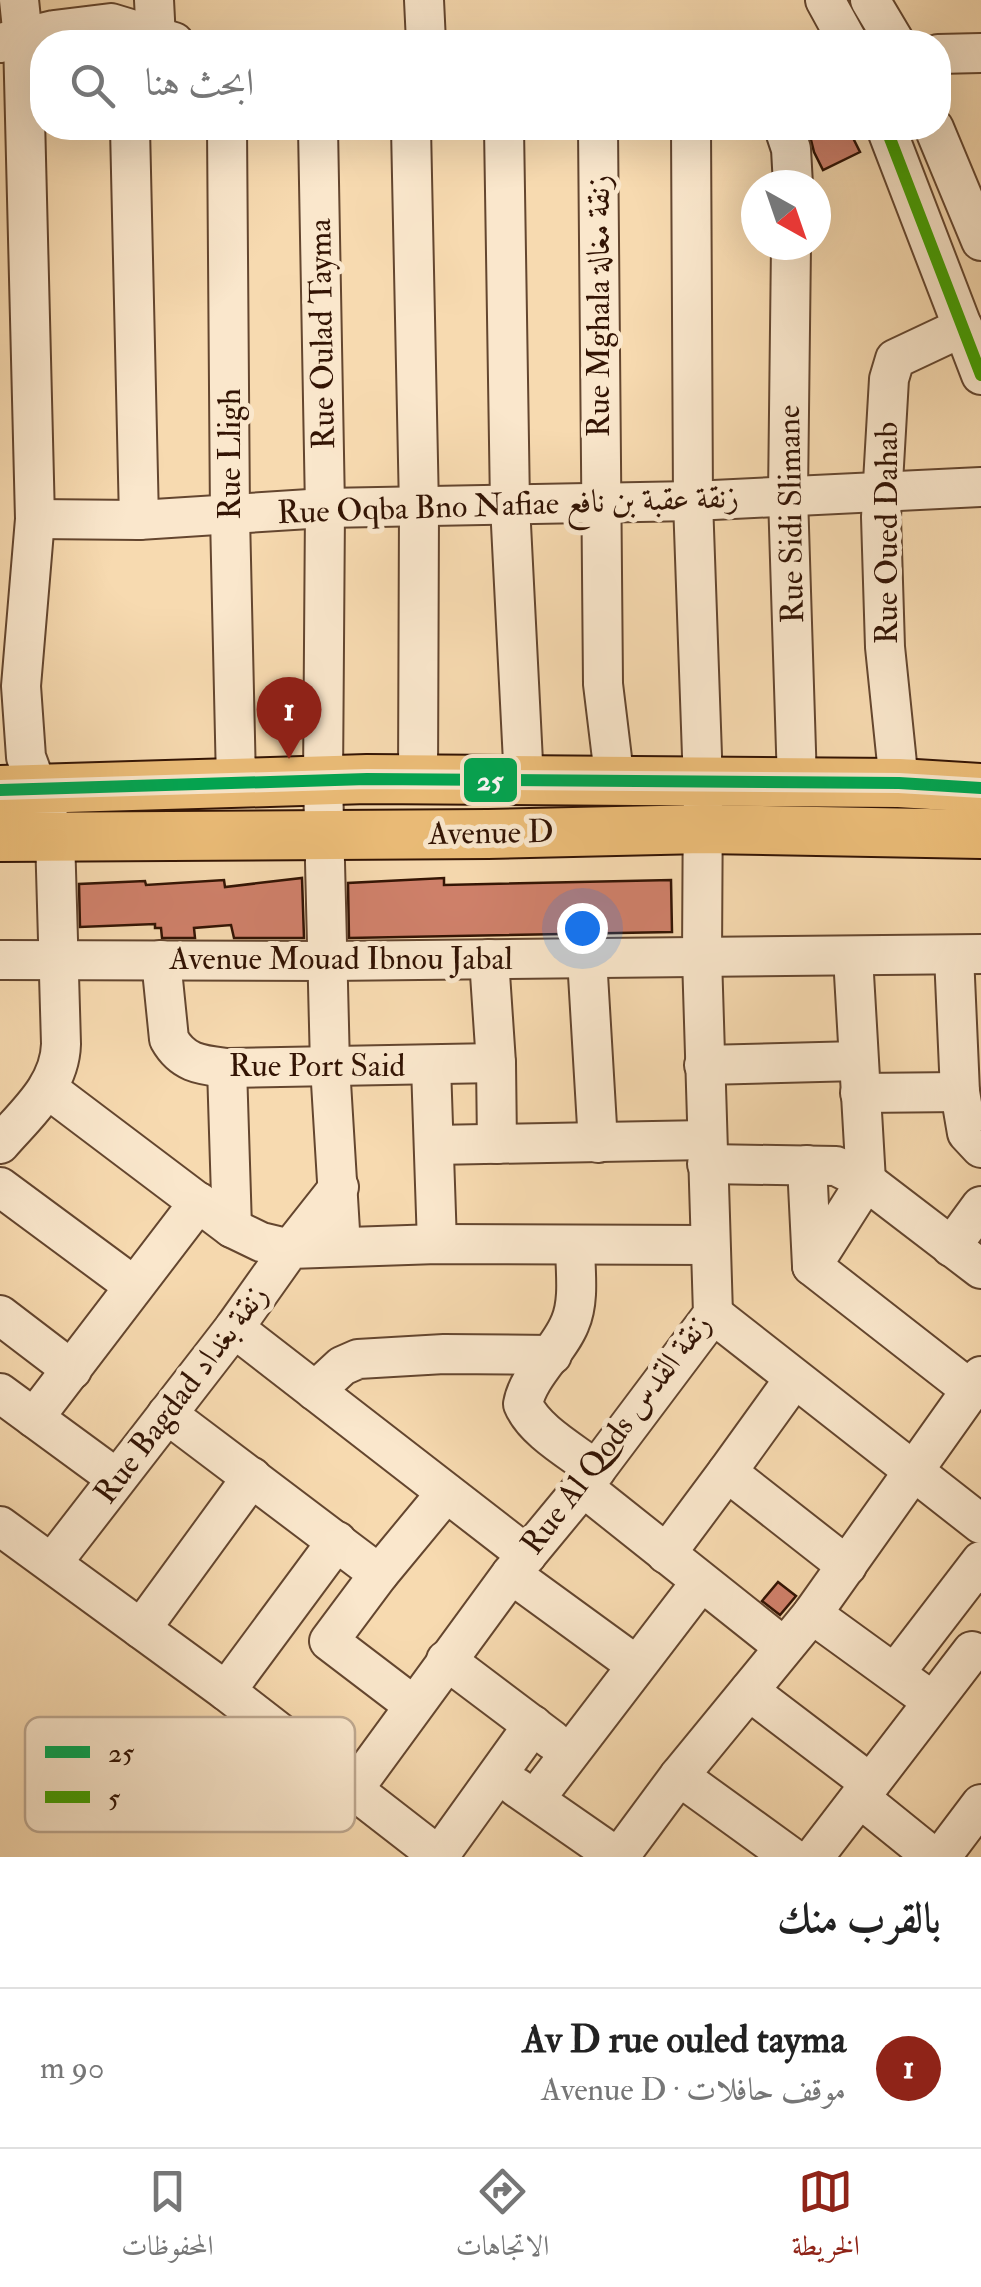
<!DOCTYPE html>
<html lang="ar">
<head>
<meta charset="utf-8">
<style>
	:root { --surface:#fff; --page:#f2f2f2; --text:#222; --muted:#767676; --line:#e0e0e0; --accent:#8f2418 }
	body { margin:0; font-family:"IM FELL Double Pica",Amiri,serif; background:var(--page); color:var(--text); direction:rtl }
	.compass { position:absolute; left:741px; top:170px; width:90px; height:90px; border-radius:50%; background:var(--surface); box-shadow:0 10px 40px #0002; rotate:140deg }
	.you { position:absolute; left:582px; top:928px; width:35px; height:35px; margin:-25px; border:8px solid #fff; border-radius:50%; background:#1a73e8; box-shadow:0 0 0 15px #1a73e833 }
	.badge { display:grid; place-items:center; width:65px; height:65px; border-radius:50%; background:var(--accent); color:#fff; font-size:32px; font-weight:700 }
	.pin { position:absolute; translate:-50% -82px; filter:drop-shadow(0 2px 5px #0008) }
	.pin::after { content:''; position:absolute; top:52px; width:35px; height:30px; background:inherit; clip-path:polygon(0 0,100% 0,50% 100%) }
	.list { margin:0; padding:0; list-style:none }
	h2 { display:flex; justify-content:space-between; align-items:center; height:130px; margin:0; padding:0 40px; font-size:42px }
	h2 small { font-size:32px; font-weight:400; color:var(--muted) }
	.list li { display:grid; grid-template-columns:65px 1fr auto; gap:30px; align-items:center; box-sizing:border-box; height:160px; padding:0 40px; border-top:2px solid var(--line) }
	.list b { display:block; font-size:38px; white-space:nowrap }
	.list p { margin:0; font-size:32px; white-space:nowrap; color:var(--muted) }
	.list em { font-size:32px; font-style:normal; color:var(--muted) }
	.icon { flex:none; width:55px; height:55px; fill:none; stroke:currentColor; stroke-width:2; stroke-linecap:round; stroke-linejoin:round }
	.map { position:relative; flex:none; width:981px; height:1857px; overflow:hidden; direction:ltr }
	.search { position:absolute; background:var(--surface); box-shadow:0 10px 40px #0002; left:30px; right:30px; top:30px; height:110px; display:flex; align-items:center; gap:25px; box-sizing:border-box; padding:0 35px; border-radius:40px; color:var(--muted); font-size:38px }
	.sheet { height:290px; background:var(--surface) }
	nav { display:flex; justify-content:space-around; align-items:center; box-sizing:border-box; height:140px; border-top:2px solid var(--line); background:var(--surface); font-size:28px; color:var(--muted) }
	nav a { display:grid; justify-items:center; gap:5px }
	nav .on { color:var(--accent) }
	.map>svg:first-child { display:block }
	.building { fill:#d0816b; stroke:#331404; stroke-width:2.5 }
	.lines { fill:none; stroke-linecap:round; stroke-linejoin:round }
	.minor-casing { stroke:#64462f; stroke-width:42 }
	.major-casing { stroke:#331404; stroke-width:52 }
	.minor { stroke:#fae7cc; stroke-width:38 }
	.major { stroke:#ecbd78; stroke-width:48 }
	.bus-1-casing { stroke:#fae7cc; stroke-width:20 }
	.bus-2-casing { stroke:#fae7cc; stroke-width:20 }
	.bus-1 { stroke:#00a651; stroke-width:12 }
	.bus-2 { stroke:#43a002; stroke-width:12 }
	.labels { text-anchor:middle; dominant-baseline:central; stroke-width:10; stroke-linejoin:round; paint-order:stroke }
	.street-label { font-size:32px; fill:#331404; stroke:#fae7cc }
	.key { fill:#fae7cc; stroke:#bea890; stroke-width:2.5 }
	.key-label { font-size:28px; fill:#331404 }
	.line-badge { stroke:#fae7cc; stroke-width:4 }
	.badge-label { font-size:28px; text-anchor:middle; font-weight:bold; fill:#fff }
</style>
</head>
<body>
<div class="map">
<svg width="981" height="1857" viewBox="0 0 981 1857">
	<rect width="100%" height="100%" fill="#f7dab0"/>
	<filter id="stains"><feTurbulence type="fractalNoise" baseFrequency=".002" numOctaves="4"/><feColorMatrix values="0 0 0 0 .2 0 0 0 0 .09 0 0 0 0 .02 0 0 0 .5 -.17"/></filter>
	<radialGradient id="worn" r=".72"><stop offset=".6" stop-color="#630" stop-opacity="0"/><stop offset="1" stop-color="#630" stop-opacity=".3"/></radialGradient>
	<g class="building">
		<path d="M808,128H848L860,152L823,170L814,152Z"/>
		<path d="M302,878L304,938H234L231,925L194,928L195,938H162L161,928H155V924L80,927L79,884L145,881L146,885L224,880L225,887Z"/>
		<path d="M444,878V885L671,880L672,932L349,938L348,883Z"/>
		<path d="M778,1582L796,1596L780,1615L762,1601Z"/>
	</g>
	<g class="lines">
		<g class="minor-casing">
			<g id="minor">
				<path d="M154,0L156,39"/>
				<path d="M424,0L426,42"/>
				<path d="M825,0L848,42"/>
				<path d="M870,0L895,42"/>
				<path d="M0,43L54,30L111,23L174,42"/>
				<path d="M938,54L981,53"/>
				<path d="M130,128L139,520"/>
				<path d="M227,128L230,516L236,781"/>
				<path d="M318,128L325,508L323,781L330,1066L341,1247"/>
				<path d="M411,128L419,508L418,782"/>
				<path d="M504,128L510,505L524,782"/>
				<path d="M598,128L603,684L615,783"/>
				<path d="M784,128L791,149L793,185"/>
				<path d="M886,128L981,375"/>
				<path d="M934,128L981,241"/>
				<path d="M791,245L788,496L797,782"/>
				<path d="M35,519L139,520L325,508L693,501L981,487"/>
				<path d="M899,783L885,647L881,517L889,379L895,359L963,327"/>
				<path d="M954,955L960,1092L967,1133L981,1148"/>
				<path d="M587,958L598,1143"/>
				<path d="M489,959L496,1063L497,1144"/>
				<path d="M0,960L329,961L981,954"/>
				<path d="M161,960L169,1039C183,1064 202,1065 227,1068L496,1063"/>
				<path d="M704,1065L858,1061"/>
				<path d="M431,1066L437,1244"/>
				<path d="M227,1068L232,1228"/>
				<path d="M48,1089L232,1228L261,1242L290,1249L339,1187"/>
				<path d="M860,1093L960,1092"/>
				<path d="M0,1144C26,1114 60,1086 61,1044L55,836L26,757L21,686L35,519L23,38L19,0"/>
				<path d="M434,1145L706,1140"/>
				<path d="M707,1164L836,1166L866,1181L981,1269"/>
				<path d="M807,1165L812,1266L971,1390"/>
				<path d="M0,1187L134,1286"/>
				<path d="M575,1245C575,1269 580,1300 570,1323C559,1351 528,1375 523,1404C534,1431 573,1452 596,1470"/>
				<path d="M951,1247L981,1206"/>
				<path d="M812,1266L866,1181L853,957"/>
				<path d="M713,1314L981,1524"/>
				<path d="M0,1315L72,1370"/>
				<path d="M234,1328L527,1555"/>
				<path d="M794,1379L727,1472L847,1566"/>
				<path d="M315,1391L342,1366L358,1359L444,1354L552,1355"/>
				<path d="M0,1393L116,1478"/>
				<path d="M167,1414L379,1574L329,1641L413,1705"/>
				<path d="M34,1418L199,1202"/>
				<path d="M583,1487L784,1647"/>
				<path d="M0,1526L226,1691L440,1857"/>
				<path d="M666,1554L727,1472"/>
				<path d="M52,1563L234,1328L290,1249L437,1244L709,1245"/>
				<path d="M379,1574L446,1493"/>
				<path d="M511,1574L636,1665"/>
				<path d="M812,1614L932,1701"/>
				<path d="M141,1629L252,1477"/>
				<path d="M446,1660L552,1740"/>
				<path d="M895,1673L981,1561"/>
				<path d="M226,1691L337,1541"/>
				<path d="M749,1691L870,1783"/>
				<path d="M679,1776L791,1857"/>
				<path d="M516,1787L617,1857"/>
				<path d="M353,1790L511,1574L583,1487L713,1314L702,957L703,784L693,501L691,128"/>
				<path d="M860,1798L933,1857"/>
				<path d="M535,1799L701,1582"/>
				<path d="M439,1856L533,1725"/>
				<path d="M619,1857L679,1776L812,1614L981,1376"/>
				<path d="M814,1857L972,1651"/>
				<path d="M941,1857L981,1804"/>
			</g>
		</g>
		<g class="major-casing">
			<g id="major">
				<path d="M0,790L367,779L899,783L981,788"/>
				<path d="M0,837L488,834L703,829L981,834"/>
			</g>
		</g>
		<use href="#minor" class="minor"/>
		<use href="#major" class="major"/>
		<g class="bus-1-casing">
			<path id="bus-1" d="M0,790L367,779L899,783L981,788"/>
		</g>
		<g class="bus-2-casing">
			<path id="bus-2" d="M886,128L981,375"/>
		</g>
		<use href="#bus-1" class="bus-1"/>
		<use href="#bus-2" class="bus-2"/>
	</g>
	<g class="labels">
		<g class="street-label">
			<text transform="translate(599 306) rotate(-90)">Rue Mghala زنقة مغالة</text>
			<text transform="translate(322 334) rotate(-91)">Rue Oulad Tayma</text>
			<text transform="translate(230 454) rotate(-90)">Rue Lligh</text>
			<text transform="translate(508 505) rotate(-2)">Rue Oqba Bno Nafiae زنقة عقبة بن نافع</text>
			<text transform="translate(791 514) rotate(-91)">Rue Sidi Slimane</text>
			<text transform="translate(887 533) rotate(-90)">Rue Oued Dahab</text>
			<text transform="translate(491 833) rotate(-1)">Avenue D</text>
			<text x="341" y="959">Avenue Mouad Ibnou Jabal</text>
			<text x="317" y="1066">Rue Port Said</text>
			<text transform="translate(181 1394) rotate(-53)">Rue Bagdad زنقة بغداد</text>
			<text transform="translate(616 1434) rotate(-53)">Rue Al Qods زنقة القدس</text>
		</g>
	</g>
	<rect x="25" y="1717" width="330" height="115" rx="15" class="key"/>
	<rect x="45" y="1746" width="45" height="12" fill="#00a651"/>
	<rect x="45" y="1791" width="45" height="12" fill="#43a002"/>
	<g class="key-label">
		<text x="108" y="1762">25</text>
		<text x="108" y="1807">5</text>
	</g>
	<rect class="line-badge" x="462" y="756" width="57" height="48" rx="10" fill="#00a651"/>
	<g class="badge-label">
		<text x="490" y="790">25</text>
	</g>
	<rect width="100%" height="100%" filter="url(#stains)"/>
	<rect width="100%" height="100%" fill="url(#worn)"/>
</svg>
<svg class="compass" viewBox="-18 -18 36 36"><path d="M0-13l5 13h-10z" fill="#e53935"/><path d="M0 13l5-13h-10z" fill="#767676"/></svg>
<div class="you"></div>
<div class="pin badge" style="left:289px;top:759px">1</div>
<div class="search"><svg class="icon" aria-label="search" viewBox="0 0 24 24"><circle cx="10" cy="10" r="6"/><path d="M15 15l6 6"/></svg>ابحث هنا</div>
</div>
<section class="sheet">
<h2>بالقرب منك<small></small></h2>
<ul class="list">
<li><span class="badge">1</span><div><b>Av D rue ouled tayma</b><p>موقف حافلات · Avenue D</p></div><em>90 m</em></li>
</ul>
</section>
<nav>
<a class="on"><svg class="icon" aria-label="map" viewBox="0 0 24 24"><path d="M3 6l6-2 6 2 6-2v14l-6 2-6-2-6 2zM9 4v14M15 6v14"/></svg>الخريطة</a>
<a><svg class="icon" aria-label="directions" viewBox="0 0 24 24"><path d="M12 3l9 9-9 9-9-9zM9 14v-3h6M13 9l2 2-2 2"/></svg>الاتجاهات</a>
<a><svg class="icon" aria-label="saved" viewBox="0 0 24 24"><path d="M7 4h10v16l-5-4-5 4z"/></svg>المحفوظات</a>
</nav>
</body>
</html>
